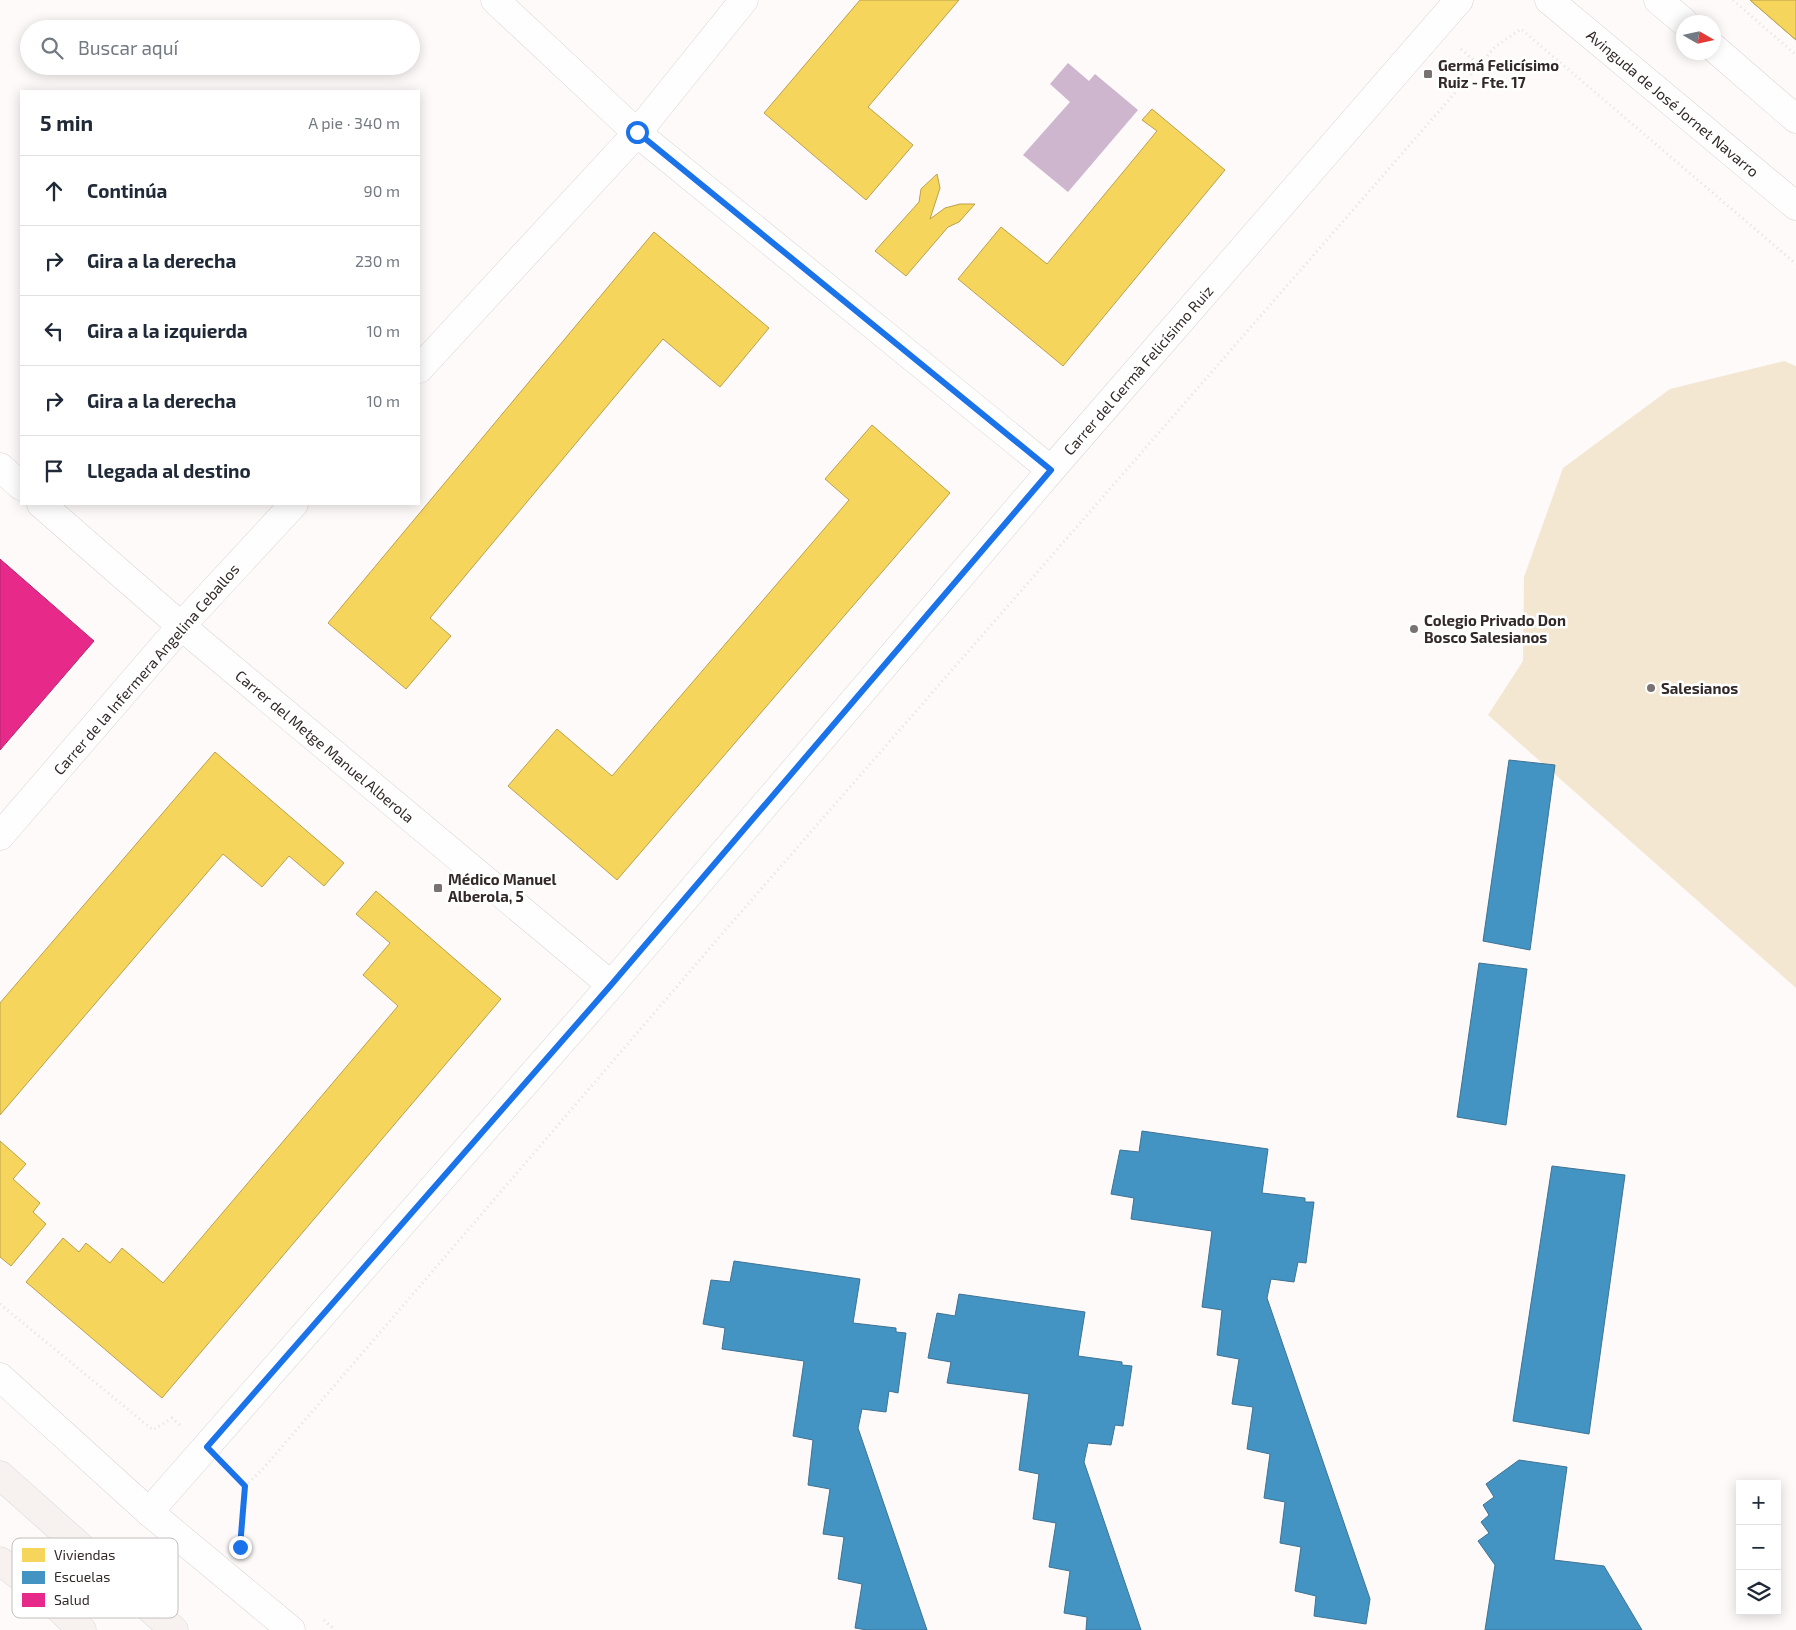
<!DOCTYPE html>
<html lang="es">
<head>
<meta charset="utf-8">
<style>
	:root { --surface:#fff; --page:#f6f6f7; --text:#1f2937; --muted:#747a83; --line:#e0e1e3 }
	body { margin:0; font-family:"Exo 2",sans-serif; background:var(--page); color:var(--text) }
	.controls { position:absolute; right:15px; bottom:15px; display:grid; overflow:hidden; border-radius:0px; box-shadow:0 2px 12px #0003 }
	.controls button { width:45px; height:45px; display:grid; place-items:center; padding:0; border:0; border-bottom:1px solid var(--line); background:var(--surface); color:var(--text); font:25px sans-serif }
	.compass { position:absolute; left:1676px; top:15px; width:45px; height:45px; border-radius:50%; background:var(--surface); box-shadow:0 2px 12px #0003; rotate:99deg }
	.stop { position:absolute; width:15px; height:15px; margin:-11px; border:4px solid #1a73e8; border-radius:50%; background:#fff }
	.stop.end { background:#1a73e8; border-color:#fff; box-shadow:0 1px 5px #0008 }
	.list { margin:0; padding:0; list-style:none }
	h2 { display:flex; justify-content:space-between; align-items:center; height:65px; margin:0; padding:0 20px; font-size:21px }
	h2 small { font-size:16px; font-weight:400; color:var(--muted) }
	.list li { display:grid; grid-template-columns:32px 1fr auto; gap:15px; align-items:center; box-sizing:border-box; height:70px; padding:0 20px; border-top:1px solid var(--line) }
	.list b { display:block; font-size:19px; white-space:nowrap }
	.list em { font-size:16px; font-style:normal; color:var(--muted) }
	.icon { flex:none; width:28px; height:28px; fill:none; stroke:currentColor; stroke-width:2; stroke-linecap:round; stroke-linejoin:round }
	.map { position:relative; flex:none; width:1796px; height:1630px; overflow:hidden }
	.search { position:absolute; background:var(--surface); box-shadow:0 2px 12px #0003; left:20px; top:20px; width:400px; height:55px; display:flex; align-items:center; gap:12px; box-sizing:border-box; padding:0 18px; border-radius:28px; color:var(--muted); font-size:19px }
	.panel { position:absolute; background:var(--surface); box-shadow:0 2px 12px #0003; left:20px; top:90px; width:400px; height:415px; border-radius:0px }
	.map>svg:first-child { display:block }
	.green { fill:#f3e7d1 }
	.water { fill:#cdb6ce }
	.homes { fill:#f6d55c; stroke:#bba14c }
	.schools { fill:#4393c3; stroke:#3e7394 }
	.health { fill:#e7298a; stroke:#b1296d }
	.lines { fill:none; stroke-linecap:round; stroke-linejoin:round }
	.minor-casing { stroke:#dbd5d4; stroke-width:29 }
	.major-casing { stroke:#d9d7d6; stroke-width:29 }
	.path { stroke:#e3e1e1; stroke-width:3; stroke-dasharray:1 4; stroke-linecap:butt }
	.minor { stroke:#fffefe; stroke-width:28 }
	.major { stroke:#f7f2f0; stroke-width:28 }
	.route { stroke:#1a73e8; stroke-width:6 }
	.poi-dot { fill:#797271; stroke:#fff; stroke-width:2 }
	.labels { text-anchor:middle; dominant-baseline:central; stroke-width:5; stroke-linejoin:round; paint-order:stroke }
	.poi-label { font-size:15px; font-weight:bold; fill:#322928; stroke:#fff; text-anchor:start }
	.street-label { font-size:15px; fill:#322928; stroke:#fff }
	.key { fill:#fff; stroke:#c2bfbe; stroke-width:1 }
	.key-label { font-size:14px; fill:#322928 }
</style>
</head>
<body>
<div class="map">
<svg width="1796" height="1630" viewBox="0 0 1796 1630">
	<rect width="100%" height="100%" fill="#fdfaf9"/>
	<path class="green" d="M1784,361L1796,366V988L1488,715L1523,661L1524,577L1563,468L1670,389Z"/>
	<path class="water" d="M1068,63L1089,81L1095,74L1138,110L1068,192L1023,155L1070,102L1050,84Z"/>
	<g class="homes">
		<path d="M860,0H959L868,107L913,145L866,200L764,113Z"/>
		<path d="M1750,0H1796V40Z"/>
		<path d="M1750,0H1796V40Z"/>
		<path d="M1152,109L1225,170L1063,366L958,279L1001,227L1047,264L1157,131L1142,120Z"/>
		<path d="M937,174L940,188L930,219L945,208L960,204H975L959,222L948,227L906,276L875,251L919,202L921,189Z"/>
		<path d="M654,232L769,328L720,387L663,339L430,618L451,636L406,689L328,623Z"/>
		<path d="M872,425L950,493L617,880L508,786L557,729L612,776L849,500L825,479Z"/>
		<path d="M215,752L344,863L324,886L289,856L262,887L223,854L0,1115V1003Z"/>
		<path d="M376,891L501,999L162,1398L26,1282L63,1238L79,1252L86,1243L110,1263L122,1248L163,1283L398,1006L363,975L390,943L356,914Z"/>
		<path d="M0,1141L26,1164L13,1179L40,1203L33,1212L46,1224L11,1266L0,1257Z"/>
	</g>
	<g class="schools">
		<path d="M1509,760L1555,765L1530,950L1483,941Z"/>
		<path d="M1479,963L1527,969L1506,1125L1457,1117Z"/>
		<path d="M1142,1131L1268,1149L1262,1193L1305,1198V1202H1314L1306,1263L1298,1262L1294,1282L1271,1279L1267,1298L1370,1599L1366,1624L1314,1616L1316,1596L1295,1591L1301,1547L1280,1543L1285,1502L1264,1498L1270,1454L1247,1449L1253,1407L1232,1404L1239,1359L1217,1355L1222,1310L1202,1307L1212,1231L1131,1219L1134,1198L1111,1194L1120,1150L1139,1152Z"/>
		<path d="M1552,1166L1625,1175L1589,1434L1513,1421Z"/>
		<path d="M734,1261L860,1279L853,1323L896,1328V1332L906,1333L898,1393L889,1391L886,1412L862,1409L858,1428L927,1630H867L855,1628L862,1584L838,1579L844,1537L823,1534L830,1489L808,1485L813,1440L793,1436L804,1361L722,1349L725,1328L703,1324L711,1280L730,1282Z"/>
		<path d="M959,1294L1085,1312L1078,1356L1122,1362V1365L1132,1366L1123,1426L1115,1425L1111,1445L1088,1443L1084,1462L1141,1630H1086L1087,1617L1064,1613L1070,1571L1049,1567L1056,1523L1033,1519L1039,1474L1019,1470L1029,1394L947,1383L951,1362L928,1358L937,1313L955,1316Z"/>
		<path d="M1519,1460L1567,1467L1554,1560L1604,1566L1642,1630H1485L1495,1565L1478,1541L1489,1533L1481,1522L1489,1515L1483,1505L1494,1497L1486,1484Z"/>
	</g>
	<path class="health" d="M0,559L94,641L0,750Z"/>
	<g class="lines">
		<g class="minor-casing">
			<g id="minor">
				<path d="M495,0L637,133L1051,470"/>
				<path d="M1549,0L1796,206"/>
				<path d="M1658,0L1684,22"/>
				<path d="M1714,48L1796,119"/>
				<path d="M419,369L637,133L744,0"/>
				<path d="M0,467L21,486"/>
				<path d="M41,504L181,626L611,985"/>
				<path d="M0,836L181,626L294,504"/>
				<path d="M0,1377L149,1512L291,1630"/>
				<path d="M149,1512L611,985L1051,470L1459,0"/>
			</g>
		</g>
		<g class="major-casing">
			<g id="major">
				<path d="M0,1475L174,1630"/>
				<path d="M0,1561L49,1599L82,1630"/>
			</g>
		</g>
		<g class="path">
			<path d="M1733,0L1796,55"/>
			<path d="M1461,49L1479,65"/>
			<path d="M0,1304L153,1430L172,1418L180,1425"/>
			<path d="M231,1471L245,1486L262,1470L728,927L1495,47L1521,29L1796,264"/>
			<path d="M240,1542L245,1486"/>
			<path d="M324,1620L335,1630"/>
		</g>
		<use href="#minor" class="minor"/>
		<use href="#major" class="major"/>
	</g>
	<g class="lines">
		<path class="route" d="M240,1547L245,1486L207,1447L611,985L1051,470L637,132"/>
	</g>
	<g class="poi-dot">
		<rect x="1423" y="69" width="10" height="10" rx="2.5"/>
		<circle cx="1414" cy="629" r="5"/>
		<circle cx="1651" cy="688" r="5"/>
		<rect x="433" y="883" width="10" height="10" rx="2.5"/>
	</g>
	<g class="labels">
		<g class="poi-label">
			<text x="1438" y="65">Germá Felicísimo<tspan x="1438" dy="17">Ruiz - Fte. 17</tspan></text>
			<text x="1424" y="620">Colegio Privado Don<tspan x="1424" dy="17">Bosco Salesianos</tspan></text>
			<text x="1661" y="688">Salesianos</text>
			<text x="448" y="879">Médico Manuel<tspan x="448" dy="17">Alberola, 5</tspan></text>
		</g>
		<g class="street-label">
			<text transform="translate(1673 103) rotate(40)">Avinguda de José Jornet Navarro</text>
			<text transform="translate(1138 370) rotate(-49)">Carrer del Germà Felicísimo Ruiz</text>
			<text transform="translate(146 669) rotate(-49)">Carrer de la Infermera Angelina Ceballos</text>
			<text transform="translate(325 746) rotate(40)">Carrer del Metge Manuel Alberola</text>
		</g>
	</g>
	<rect x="12" y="1538" width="166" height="80" rx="8" class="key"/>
	<rect x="22" y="1548" width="23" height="14" fill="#f6d55c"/>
	<rect x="22" y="1571" width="23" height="13" fill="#4393c3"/>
	<rect x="22" y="1593" width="23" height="14" fill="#e7298a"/>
	<g class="key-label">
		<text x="54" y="1560">Viviendas</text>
		<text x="54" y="1582">Escuelas</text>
		<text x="54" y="1605">Salud</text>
	</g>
</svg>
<div class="controls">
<button>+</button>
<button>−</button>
<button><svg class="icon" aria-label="layers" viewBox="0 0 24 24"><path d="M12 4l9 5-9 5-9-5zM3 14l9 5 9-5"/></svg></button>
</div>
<svg class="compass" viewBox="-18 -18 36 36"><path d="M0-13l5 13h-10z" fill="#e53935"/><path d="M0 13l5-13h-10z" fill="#747a83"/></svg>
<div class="stop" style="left:637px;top:132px"></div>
<div class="stop end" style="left:240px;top:1547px"></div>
<div class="search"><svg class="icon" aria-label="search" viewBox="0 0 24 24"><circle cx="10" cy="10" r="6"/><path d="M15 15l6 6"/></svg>Buscar aquí</div>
<section class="panel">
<h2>5 min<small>A pie · 340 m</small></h2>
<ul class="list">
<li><svg class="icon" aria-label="ahead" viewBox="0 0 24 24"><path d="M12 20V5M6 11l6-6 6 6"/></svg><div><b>Continúa</b></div><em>90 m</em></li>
<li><svg class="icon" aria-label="right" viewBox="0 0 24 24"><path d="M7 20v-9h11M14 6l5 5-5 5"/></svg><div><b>Gira a la derecha</b></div><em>230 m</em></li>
<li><svg class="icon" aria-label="left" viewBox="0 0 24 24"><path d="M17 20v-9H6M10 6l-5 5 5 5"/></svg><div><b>Gira a la izquierda</b></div><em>10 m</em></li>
<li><svg class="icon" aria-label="right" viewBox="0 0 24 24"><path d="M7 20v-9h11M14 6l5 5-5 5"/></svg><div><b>Gira a la derecha</b></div><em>10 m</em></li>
<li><svg class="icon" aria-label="arrive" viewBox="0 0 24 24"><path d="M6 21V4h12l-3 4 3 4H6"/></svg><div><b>Llegada al destino</b></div></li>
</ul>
</section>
</div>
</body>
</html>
